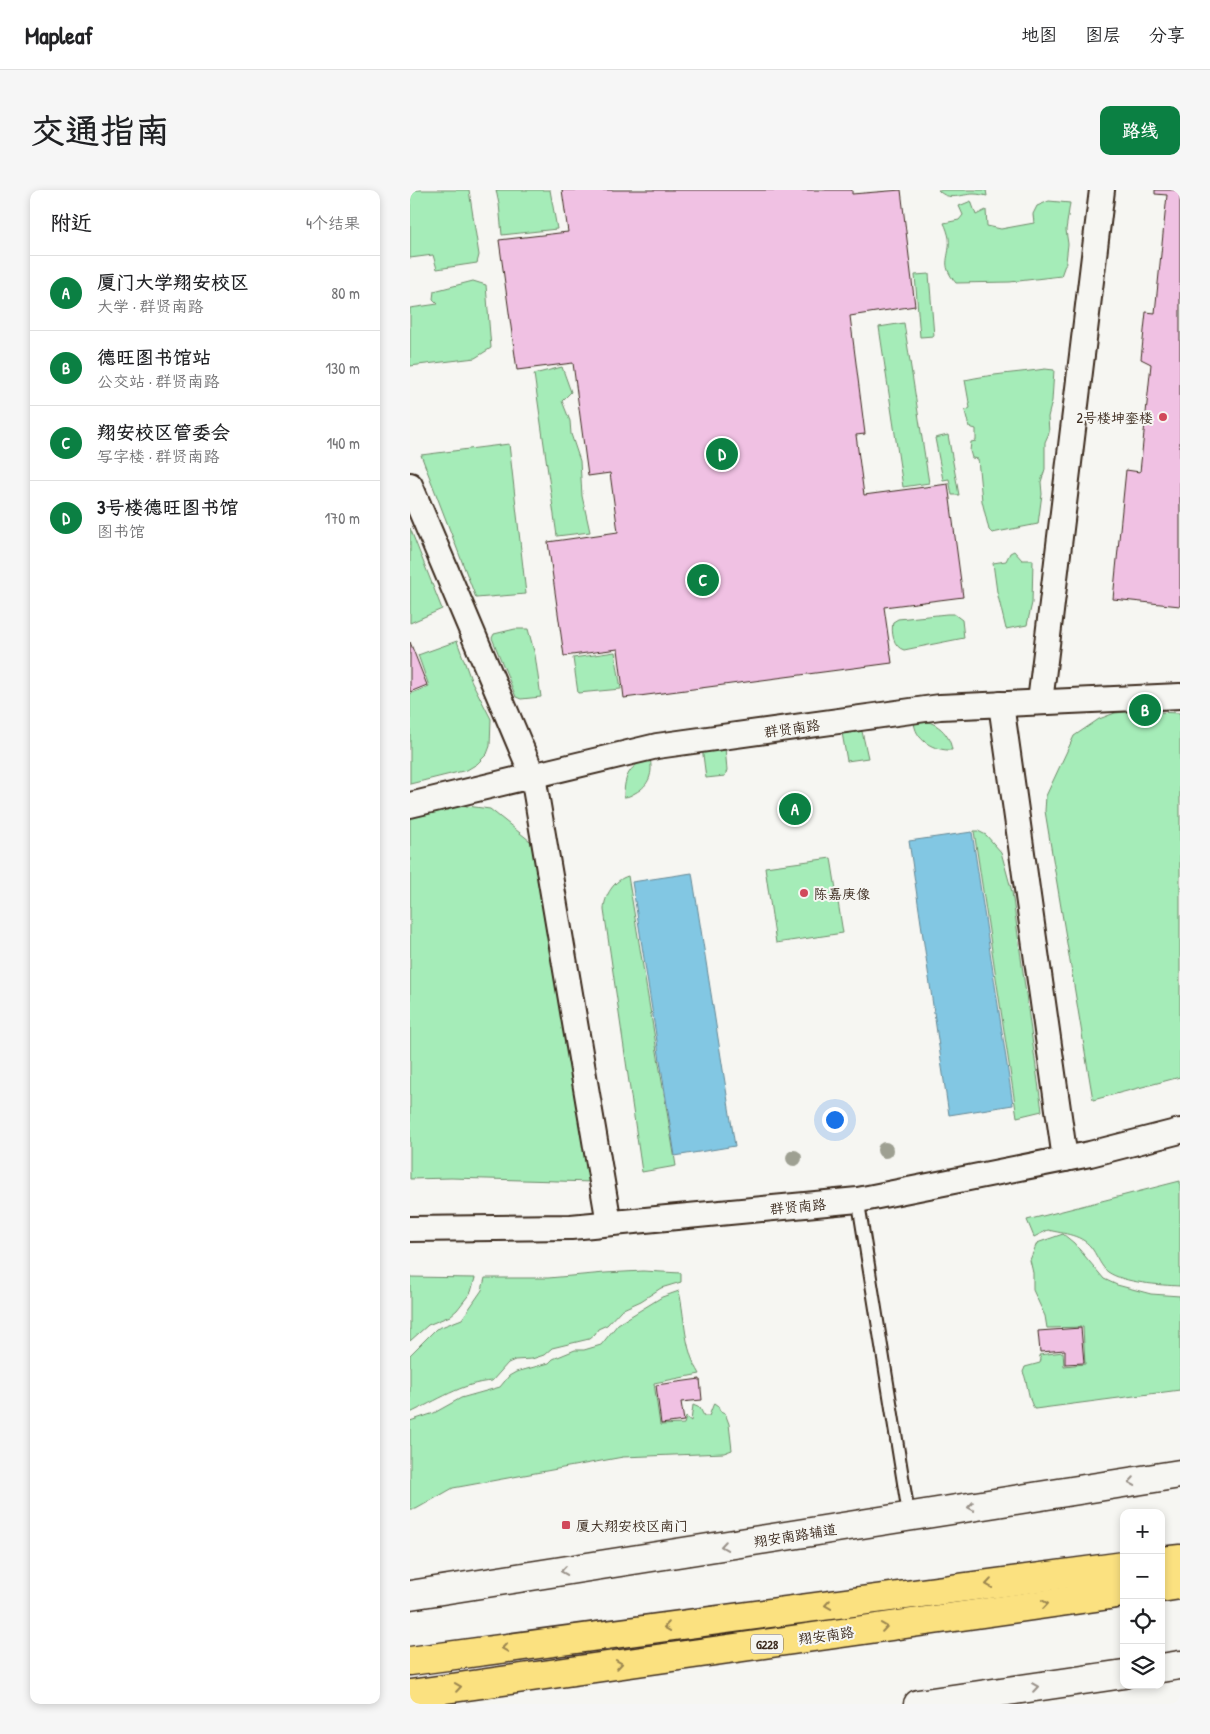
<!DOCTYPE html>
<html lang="zh">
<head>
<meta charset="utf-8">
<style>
	:root { --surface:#fff; --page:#f6f6f6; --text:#202124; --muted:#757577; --line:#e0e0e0; --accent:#0b8043 }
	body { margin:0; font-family:"Patrick Hand","LXGW WenKai TC",sans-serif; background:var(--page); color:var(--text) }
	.controls { position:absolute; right:15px; bottom:15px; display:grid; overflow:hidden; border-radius:10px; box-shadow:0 2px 8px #0003 }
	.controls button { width:45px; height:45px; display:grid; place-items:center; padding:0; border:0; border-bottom:1px solid var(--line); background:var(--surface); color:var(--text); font:25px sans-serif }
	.you { position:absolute; left:424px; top:929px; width:18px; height:18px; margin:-12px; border:4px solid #fff; border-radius:50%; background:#1a73e8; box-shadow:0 0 0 8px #1a73e833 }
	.badge { display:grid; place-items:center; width:32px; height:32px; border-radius:50%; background:var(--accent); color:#fff; font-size:16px; font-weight:700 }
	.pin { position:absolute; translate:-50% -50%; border:2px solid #fff; box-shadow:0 1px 5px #0006 }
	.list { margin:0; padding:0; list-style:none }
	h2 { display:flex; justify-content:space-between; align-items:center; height:65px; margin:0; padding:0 20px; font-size:21px }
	h2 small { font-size:16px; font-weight:400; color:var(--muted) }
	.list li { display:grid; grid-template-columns:32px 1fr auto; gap:15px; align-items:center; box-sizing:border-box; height:75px; padding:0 20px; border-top:1px solid var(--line) }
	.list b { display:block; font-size:19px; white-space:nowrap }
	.list p { margin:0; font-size:16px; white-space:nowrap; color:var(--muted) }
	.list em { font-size:16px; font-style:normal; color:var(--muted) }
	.icon { flex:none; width:28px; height:28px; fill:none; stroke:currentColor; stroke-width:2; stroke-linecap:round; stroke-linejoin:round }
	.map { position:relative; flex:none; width:770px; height:1514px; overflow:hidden; border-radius:10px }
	header { display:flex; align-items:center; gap:30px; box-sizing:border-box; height:70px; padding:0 25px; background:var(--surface); border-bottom:1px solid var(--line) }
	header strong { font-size:24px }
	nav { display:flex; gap:28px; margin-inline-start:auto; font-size:18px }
	.intro { display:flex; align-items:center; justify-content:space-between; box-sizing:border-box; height:120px; padding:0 30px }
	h1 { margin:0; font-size:35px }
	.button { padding:12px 22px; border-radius:10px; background:var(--accent); color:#fff; font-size:18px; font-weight:700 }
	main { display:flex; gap:30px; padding:0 30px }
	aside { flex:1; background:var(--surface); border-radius:10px; box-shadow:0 2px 8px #0003 }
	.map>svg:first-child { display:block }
	.green { fill:#a5ecb8; stroke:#708b6b }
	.water { fill:#82c7e3; stroke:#668894 }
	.building { fill:#f0c1e3; stroke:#3b2a1e }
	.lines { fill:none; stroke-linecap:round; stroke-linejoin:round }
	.service-casing { stroke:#3b2a1e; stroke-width:15 }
	.minor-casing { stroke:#3b2a1e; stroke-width:28 }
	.secondary-casing { stroke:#3b2a1e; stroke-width:31 }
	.trunk-casing { stroke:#3b2a1e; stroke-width:31 }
	.service { stroke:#f6f6f2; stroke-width:11 }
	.minor { stroke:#f6f6f2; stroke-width:24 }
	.secondary { stroke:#f6f6f2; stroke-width:28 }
	.trunk { stroke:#fbe180; stroke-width:28 }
	.tree { fill:#9ea092 }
	.oneway { stroke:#989088 }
	.oneway2 { stroke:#9b864f }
	.poi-dot { fill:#d1495b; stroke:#f6f6f2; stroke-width:2 }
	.labels { text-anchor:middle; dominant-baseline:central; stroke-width:4; stroke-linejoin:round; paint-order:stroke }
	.shield { fill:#f6f6f2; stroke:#73675e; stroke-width:1 }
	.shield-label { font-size:12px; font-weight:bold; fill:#3b2a1e }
	.poi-label { font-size:14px; fill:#3b2a1e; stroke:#f6f6f2; text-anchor:start }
	.street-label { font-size:14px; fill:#3b2a1e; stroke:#f6f6f2 }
</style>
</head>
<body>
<header>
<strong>Mapleaf</strong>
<nav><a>地图</a><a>图层</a><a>分享</a></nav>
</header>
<div class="intro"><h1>交通指南</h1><a class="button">路线</a></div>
<main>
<aside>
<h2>附近<small>4个结果</small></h2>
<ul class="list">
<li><span class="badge">A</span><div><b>厦门大学翔安校区</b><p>大学 · 群贤南路</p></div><em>80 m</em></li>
<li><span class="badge">B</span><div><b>德旺图书馆站</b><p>公交站 · 群贤南路</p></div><em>130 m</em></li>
<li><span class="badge">C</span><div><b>翔安校区管委会</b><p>写字楼 · 群贤南路</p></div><em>140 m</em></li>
<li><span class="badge">D</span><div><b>3号楼德旺图书馆</b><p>图书馆</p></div><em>170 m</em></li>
</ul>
</aside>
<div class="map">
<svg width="770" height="1514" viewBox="0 0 770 1514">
	<rect width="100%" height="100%" fill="#f6f6f2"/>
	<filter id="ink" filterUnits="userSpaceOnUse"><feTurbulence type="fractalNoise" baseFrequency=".02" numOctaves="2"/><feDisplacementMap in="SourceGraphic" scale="10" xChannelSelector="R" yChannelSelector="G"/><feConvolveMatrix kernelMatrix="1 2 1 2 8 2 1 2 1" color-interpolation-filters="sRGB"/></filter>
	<g filter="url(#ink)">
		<g class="green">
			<path d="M0,0H59L69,65L67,73L27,79L23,65L0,68Z"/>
			<path d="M86,0H140L147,39L92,45L89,14Z"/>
			<path d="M528,0H576L577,6C573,5 568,4 564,4C551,4 539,12 528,0Z"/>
			<path d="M561,11L566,25L576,20L577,36L591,39L624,33L623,24L627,16L639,11L660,13L656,40L658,54L656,72L651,86L600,92L546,93C529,73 541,68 539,48C538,43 536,37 534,33L549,30L553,25L549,16Z"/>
			<path d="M519,84L524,146L510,147L505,85Z"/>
			<path d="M63,91L76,95L81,158L65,168L0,176V118L28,114L23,109L24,101Z"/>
			<path d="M494,133L519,293L493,297L469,137Z"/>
			<path d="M152,177L161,202L152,211L160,231L161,244L170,271L172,306L180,342L147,346L124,184Z"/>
			<path d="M635,179L644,180L642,211L638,227L639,243L635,252V279L631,292L632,304L628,334L582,343L579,340L572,311L568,269L562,268L560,261L561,252L566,251V239L559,237L555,221L560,218L555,190C582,184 608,183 635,179Z"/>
			<path d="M538,245L549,305H542L539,289L533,290L525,248Z"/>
			<path d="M99,254L116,404L66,408L11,265Z"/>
			<path d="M0,338L32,419L0,433Z"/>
			<path d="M604,361L612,370H623L622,413L617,435L596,439L587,402L583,373L596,371L600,363Z"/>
			<path d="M537,424H544L552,430L554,448L494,460C483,457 481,442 483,432L488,429Z"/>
			<path d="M105,439H118L125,465L131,507L111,509L106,507C98,487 90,468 82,448L84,444Z"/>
			<path d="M47,451L61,490L81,529L80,556L77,564L67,574L57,580L0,594V504L19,496L8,465Z"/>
			<path d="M205,462L211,499L168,503L163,468Z"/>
			<path d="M725,521L770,523V887L683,910L635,621L636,606L664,546L689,529L705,523Z"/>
			<path d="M504,530C522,529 539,540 542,560C524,561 504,550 504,530Z"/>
			<path d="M431,537H451L458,568L437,571Z"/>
			<path d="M292,557H315L317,580L315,586L296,588Z"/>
			<path d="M240,568C243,583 240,595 225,603C221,605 219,607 214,607C214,585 220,575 240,568Z"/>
			<path d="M34,613L80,619L125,655L162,849L174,962L183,992L41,988L0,989V622Z"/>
			<path d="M564,641H568L576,645L591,662L602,702L632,921L607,927Z"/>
			<path d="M421,668L433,743L366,753L355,677Z"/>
			<path d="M218,686L266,976L232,982L194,720C194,706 204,690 218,686Z"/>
			<path d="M770,991V1096C750,1095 714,1093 698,1082C692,1078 687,1066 683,1060C673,1044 654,1044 638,1040L624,1047L617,1030Z"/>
			<path d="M653,1044L664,1053L694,1089L707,1095L741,1104L770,1106V1200L625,1219C618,1212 618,1192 613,1182L615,1177L630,1173L631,1169L629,1165L653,1162L654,1176L675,1174L673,1137L637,1138L635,1126L623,1100V1083L620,1070L627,1053Z"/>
			<path d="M233,1081L271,1083V1092L251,1098L231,1111L211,1120L197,1135L188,1139L185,1144L179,1149L142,1158L134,1165L122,1169L105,1170L98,1173L82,1191C52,1193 26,1211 0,1223V1165L26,1139L52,1129L72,1100L75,1088H138L195,1083Z"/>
			<path d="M0,1087L65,1088L61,1102L47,1120L40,1126L18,1135L0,1151Z"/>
			<path d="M269,1101C274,1123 274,1145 281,1166C283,1173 287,1178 290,1184L244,1193L250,1235L274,1234L276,1227L281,1231L283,1215L290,1218L294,1226H299L304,1213L308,1216L310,1221L315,1223L319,1234L322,1260L314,1263L213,1267L43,1298L6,1319H0V1231L24,1223L51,1208L90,1197L99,1186L106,1182L139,1173L143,1169L165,1160H174L191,1155L208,1134L252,1107Z"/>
		</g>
		<g class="water">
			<path d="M562,642L603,915L539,925L499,651Z"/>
			<path d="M282,683L325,956L265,966L222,692Z"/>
		</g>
		<g class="building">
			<path d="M152,0H442V4L491,0L505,116L440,126L455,244L446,245L454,305L538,294L553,407L474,417L482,473L214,508L208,459L154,466L138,352L208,342L200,283L178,286L163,173L107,180L89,50L158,42Z"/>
			<path d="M745,0H770V416L703,409L716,280L730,282L741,174L731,169L736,122L745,123L757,5L745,4Z"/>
			<path d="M0,452L17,495L0,502Z"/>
			<path d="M671,1138L674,1173L655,1174V1160L630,1162L628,1141Z"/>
			<path d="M290,1189L292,1210L271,1212L274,1231L251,1234L246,1195Z"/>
		</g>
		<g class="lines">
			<g class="service-casing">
				<path id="service" d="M448,1010L499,1327"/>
			</g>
			<g class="minor-casing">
				<g id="minor">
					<path d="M0,295L123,586L199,1033"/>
					<path d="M630,512L692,0"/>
					<path d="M591,514L655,969"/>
					<path d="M0,615L247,556L530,517L770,506"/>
					<path d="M0,1039L161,1037L448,1010L680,964L770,941"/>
				</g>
			</g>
			<g class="secondary-casing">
				<g id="secondary">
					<path d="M0,1405L770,1284"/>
					<path d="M751,1478L770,1475"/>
					<path d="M508,1514L714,1484"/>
				</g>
			</g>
			<g class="trunk-casing">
				<g id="trunk">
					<path d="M751,1371L770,1369"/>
					<path d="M751,1398L770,1395"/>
					<path d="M0,1471L714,1376"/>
					<path d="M0,1504L714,1403"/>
				</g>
			</g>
			<use href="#service" class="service"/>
			<use href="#minor" class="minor"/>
			<use href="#secondary" class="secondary"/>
			<use href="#trunk" class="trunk"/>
		</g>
		<g class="tree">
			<circle cx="475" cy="960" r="8"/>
			<circle cx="384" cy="968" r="8"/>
		</g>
		<defs><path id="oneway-chevron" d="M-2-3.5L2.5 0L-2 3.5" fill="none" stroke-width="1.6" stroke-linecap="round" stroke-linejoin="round" transform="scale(1.25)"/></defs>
		<g class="oneway">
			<use href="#oneway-chevron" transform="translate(722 1292) rotate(171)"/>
			<use href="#oneway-chevron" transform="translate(561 1317) rotate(171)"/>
			<use href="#oneway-chevron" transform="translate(314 1356) rotate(171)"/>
			<use href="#oneway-chevron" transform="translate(154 1381) rotate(171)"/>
			<use href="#oneway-chevron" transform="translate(625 1497) rotate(-8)"/>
		</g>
		<g class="oneway2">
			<use href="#oneway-chevron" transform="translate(579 1394) rotate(172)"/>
			<use href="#oneway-chevron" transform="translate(635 1414) rotate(-8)"/>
			<use href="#oneway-chevron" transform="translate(418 1415) rotate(172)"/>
			<use href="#oneway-chevron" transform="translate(257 1437) rotate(172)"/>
			<use href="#oneway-chevron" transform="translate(474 1437) rotate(-8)"/>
			<use href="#oneway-chevron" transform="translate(95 1458) rotate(172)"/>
			<use href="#oneway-chevron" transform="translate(209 1474) rotate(-8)"/>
			<use href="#oneway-chevron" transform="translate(48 1497) rotate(-8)"/>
		</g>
	</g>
	<g class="poi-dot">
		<circle cx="753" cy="227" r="5"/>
		<circle cx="394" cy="703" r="5"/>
		<rect x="151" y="1330" width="10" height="10" rx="2.5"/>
	</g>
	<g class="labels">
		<rect class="shield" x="341" y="1444.5" width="32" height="19" rx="4"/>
		<g class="shield-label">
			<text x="357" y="1454">G228</text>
		</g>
		<g class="poi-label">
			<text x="743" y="227" text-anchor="end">2号楼坤銮楼</text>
			<text x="404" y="703">陈嘉庚像</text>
			<text x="166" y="1335">厦大翔安校区南门</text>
		</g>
		<g class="street-label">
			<text transform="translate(382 538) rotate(-8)">群贤南路</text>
			<text transform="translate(388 1016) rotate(-5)">群贤南路</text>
			<text transform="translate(385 1345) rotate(-9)">翔安南路辅道</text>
			<text transform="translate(416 1445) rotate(-8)">翔安南路</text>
		</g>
	</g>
</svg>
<div class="controls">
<button>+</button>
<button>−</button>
<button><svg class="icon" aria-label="locate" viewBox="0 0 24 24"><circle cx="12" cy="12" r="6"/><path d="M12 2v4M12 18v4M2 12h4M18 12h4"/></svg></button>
<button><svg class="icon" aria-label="layers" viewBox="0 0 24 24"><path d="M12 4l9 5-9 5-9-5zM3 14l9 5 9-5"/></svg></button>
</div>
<div class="you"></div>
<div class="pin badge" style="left:385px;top:619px">A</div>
<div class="pin badge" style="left:735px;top:520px">B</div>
<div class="pin badge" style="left:293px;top:390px">C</div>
<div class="pin badge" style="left:312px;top:264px">D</div>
</div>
</main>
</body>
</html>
